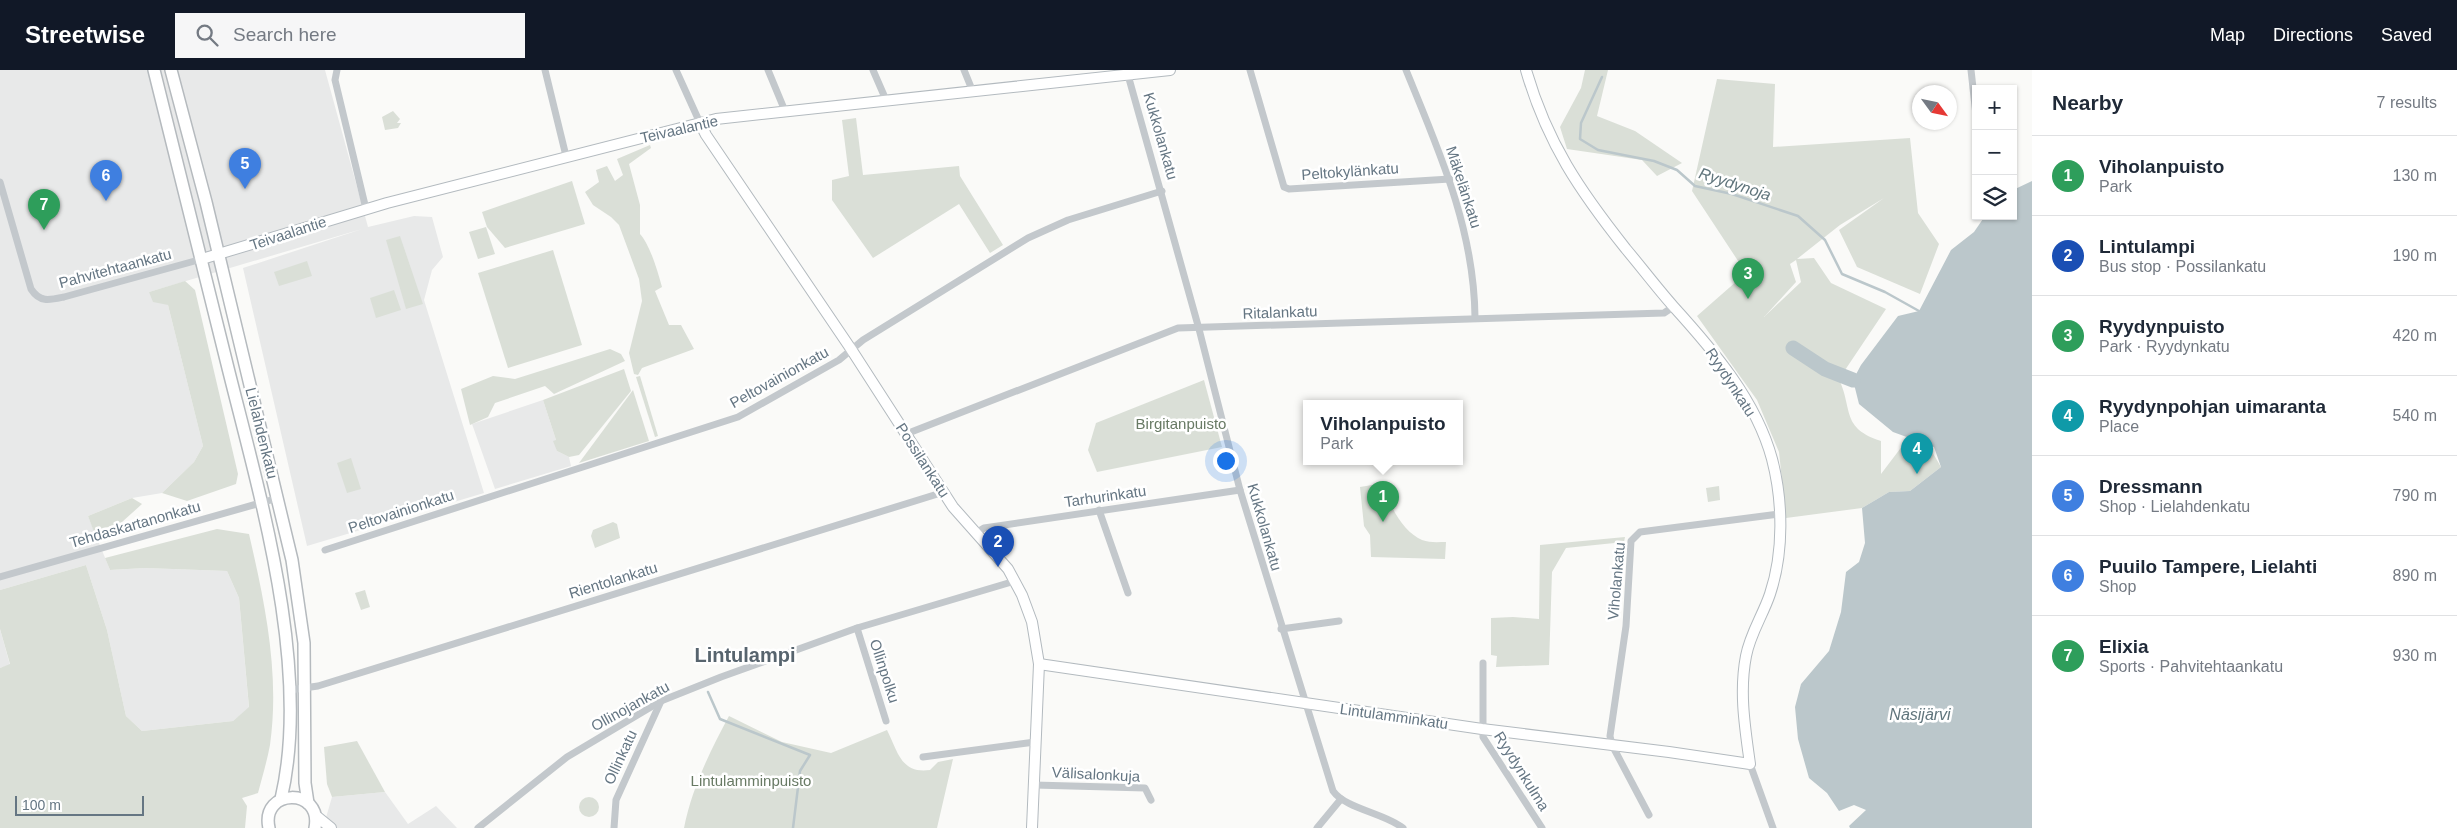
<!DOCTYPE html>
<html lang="en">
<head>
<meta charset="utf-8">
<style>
	:root { --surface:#fff; --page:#f6f6f7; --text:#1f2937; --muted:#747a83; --line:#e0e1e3; --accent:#111827 }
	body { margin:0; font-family:Arial,sans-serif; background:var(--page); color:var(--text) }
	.controls { position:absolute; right:15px; top:15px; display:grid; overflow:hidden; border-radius:0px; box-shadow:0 1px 4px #0004 }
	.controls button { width:45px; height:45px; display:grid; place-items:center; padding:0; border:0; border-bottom:1px solid var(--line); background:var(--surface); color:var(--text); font:25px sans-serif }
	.compass { position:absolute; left:1912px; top:15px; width:45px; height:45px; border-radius:50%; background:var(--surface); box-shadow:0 1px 4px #0004; rotate:123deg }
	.scale { position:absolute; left:15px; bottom:12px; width:129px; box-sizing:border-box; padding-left:5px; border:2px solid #657683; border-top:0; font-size:14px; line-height:18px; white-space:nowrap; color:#657683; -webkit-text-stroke:4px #fff; paint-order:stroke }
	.you { position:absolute; left:1225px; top:390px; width:18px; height:18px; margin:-12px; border:4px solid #fff; border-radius:50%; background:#1a73e8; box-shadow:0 0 0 8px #1a73e833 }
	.badge { display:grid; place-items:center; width:32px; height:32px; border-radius:50%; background:var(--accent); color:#fff; font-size:16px; font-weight:700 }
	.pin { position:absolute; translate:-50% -41px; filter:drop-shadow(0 1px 2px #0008) }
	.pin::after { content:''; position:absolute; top:26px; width:18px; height:15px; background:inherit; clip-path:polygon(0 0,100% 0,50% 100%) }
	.popup { position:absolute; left:1303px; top:330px; width:160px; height:65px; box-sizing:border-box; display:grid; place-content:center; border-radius:0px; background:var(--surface); filter:drop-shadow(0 1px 4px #0005); font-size:16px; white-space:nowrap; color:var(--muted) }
	.popup b { font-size:19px; color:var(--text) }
	.popup::after { content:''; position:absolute; left:50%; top:100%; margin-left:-10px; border:10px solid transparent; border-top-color:var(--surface) }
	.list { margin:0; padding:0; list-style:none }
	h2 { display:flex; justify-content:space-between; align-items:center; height:65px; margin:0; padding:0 20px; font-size:21px }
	h2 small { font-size:16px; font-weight:400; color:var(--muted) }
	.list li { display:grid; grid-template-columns:32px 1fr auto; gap:15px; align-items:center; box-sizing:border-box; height:80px; padding:0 20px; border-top:1px solid var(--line) }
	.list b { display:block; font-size:19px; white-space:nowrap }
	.list p { margin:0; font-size:16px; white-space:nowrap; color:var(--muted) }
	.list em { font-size:16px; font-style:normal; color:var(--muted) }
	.icon { flex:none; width:28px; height:28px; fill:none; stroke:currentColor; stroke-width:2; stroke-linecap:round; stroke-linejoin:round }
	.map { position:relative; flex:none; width:2032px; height:758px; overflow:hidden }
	header { display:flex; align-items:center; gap:30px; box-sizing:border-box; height:70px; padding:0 25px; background:var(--accent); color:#fff }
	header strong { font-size:24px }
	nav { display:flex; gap:28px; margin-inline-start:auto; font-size:18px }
	.search { width:350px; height:45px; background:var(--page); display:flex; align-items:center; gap:12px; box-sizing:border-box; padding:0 18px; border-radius:0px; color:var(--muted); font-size:19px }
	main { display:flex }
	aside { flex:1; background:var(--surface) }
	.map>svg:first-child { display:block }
	.built { fill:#e8e9e9 }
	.green { fill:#dadfd7; fill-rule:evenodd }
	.water { fill:#bbc7cb }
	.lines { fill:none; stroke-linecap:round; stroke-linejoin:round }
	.stream { stroke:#bbc7cb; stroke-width:2.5 }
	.river { stroke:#bbc7cb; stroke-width:15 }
	.secondary-casing { stroke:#b3babf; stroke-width:12 }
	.primary-casing { stroke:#b5babe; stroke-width:14 }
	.street { stroke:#c3c8cc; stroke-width:7 }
	.secondary { stroke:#fff; stroke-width:10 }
	.primary { stroke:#fff; stroke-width:11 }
	.labels { text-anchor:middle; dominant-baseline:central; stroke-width:5; stroke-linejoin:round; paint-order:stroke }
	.street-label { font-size:15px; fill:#657683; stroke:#fff }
	.park-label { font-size:15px; fill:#687a64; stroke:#fff }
	.water-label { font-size:16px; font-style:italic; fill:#60757c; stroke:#fff }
	.district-label { font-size:20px; font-weight:bold; fill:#57646e; stroke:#fff }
</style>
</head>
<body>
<header>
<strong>Streetwise</strong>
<div class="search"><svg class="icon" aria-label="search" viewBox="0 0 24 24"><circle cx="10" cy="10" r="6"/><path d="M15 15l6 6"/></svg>Search here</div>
<nav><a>Map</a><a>Directions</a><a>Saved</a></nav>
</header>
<main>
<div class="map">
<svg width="2032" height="758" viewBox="0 0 2032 758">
	<rect width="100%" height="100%" fill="#fafaf8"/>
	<g class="built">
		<path d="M0,0H325L368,157L414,146L432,147L443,187L432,200L424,230L484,423L307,476L243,198L362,159L149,222L168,235L203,376L194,392L162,423L132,428L88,446L110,500L145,498L227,501L239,528L249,638L233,651L142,661L126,646L107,560L86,495L0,520Z"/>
		<path d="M543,330L556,370L557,381L569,387L571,396L495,419L472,354Z"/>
		<path d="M0,559L10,595L0,598Z"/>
		<path d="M385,722L408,754L436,736L457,758H323L332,727Z"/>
	</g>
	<g class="green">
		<path d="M1585,0H1608L1597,46L1635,61L1682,93L1657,106L1642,90L1567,79L1560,57L1581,18Z"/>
		<path d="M1717,9L1775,14L1773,77L1910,68L1918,143L1939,174L1920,224L1857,197L1839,160L1884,128L1840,155L1797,189L1814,188L1831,213L1886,239L1839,309C1853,340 1841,358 1881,371V404L1906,371L1931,380L1941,397L1910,421L1889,422L1862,438L1786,448L1779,382L1757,330L1697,246L1746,203L1692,121ZM1796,190L1801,212L1764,247L1796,212L1790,194Z"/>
		<path d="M393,41L400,49L397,53H401L398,58L385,60L382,47Z"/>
		<path d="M856,48L863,105L959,96L960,106L1003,175L990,183L959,134L873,188L832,130V110L849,106L842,50Z"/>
		<path d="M650,75L651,78L629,94L640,135V164C650,175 658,202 662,217L655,221L669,255H681L694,279L642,298L638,305L634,304L629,283L642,231L639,209L619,155L611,147L593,135L585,122L599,112L596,100L607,96L615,111L623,105L617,89Z"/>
		<path d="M572,111L585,154L505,178L487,157L482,142Z"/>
		<path d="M486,157L495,184L478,189L469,162Z"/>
		<path d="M400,166L423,234L406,239L386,170Z"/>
		<path d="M553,180L582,275L508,298L478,203Z"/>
		<path d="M307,191L312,206L279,216L274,202Z"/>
		<path d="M185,211L195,220L238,404L236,414L187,431L162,423L194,392L203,376L168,235L153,232L149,222Z"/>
		<path d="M394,220L401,240L376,248L370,228Z"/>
		<path d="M610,279L621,284L625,291L554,324L545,316L495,333L488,347L470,355L461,319L493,306L515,309Z"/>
		<path d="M624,299L631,321L579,385L569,387L557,381L553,371L556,370L543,330Z"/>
		<path d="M640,306L658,366L655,367L636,307Z"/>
		<path d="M1204,310L1222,377L1097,402L1088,380L1096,353Z"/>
		<path d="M633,320L649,371L579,393Z"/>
		<path d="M351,388L361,419L347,423L337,393Z"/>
		<path d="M1384,413C1387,433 1403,462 1422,470C1430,473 1438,472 1446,472L1445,489L1371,487L1370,465L1364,456L1360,417Z"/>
		<path d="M1719,416L1720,430L1708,432L1706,418Z"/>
		<path d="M132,428L142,434L122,452L94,462L88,446Z"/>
		<path d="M613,452L617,454L620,468L595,478L591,466L593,460Z"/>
		<path d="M217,459L249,464C265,533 280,604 270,675C267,691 262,708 258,723L242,728L247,736L245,758H0V598L10,594L0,559V520L86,495L107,560L126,646L142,661L233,651L249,637L239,528L227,501L145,498L110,500L105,488Z"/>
		<path d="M1625,467L1624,472L1566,478L1552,502L1549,595L1496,597L1497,586L1491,585V548L1513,547L1539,549L1540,475Z"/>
		<path d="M365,520L370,537L361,540L355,523Z"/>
		<path d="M729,646L782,672L831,683L887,660C898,682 901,704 930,700L938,692L953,689L937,758H684C692,718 710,681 729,646Z"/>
		<path d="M357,671L385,722L332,727L327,714L324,677Z"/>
		<circle cx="589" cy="737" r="10"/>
	</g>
	<path class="water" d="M2032,111V758H1850L1849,756L1866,740L1854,735L1839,741L1827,723L1809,708L1798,669L1795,637L1801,614L1829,581L1841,542L1846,502L1859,492L1865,473L1862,438L1889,422L1910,421L1941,397L1934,377L1893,362L1859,334L1853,310L1861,295L1898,246L1919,241L1951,180L1974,162L1985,146H2013V120Z"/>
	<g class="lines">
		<g class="stream">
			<path d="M1602,7L1581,53L1580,69L1598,80L1654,91L1677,100L1695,116L1732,124L1798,146L1825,170L1842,204L1885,222L1919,241"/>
			<path d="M708,622L720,649L810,685L800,701L793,758"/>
		</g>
		<path class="river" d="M1793,278L1825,299L1853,310"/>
		<g class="secondary-casing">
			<g id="secondary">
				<path d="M700,53L706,65L851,279L953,437L1008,499L1022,525L1032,552L1039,594L1032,758"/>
				<path d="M202,189L387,133L716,49L1170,0"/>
				<path d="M1039,594L1482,659L1669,682L1750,694C1745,658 1739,622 1746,586C1750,564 1763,545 1770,524C1784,482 1783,431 1772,389C1756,330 1713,280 1673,236C1657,218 1642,198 1626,179C1580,121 1547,73 1526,0"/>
				<path d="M315,745L331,758"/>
			</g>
		</g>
		<g class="primary-casing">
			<g id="primary">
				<path d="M154,0C178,98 202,196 227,294C259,423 312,598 281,729"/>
				<path d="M171,0L206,132L292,490L304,573L305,713L308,733"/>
				<path d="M269,758C260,718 323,717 315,758"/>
			</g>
		</g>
		<g class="street">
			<path d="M337,0L335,10L366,139"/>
			<path d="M545,0L566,86"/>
			<path d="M676,0L700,53"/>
			<path d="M768,0L785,41"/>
			<path d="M873,0L886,30"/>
			<path d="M964,0L973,22"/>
			<path d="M1250,0L1284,117L1289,119L1450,109"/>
			<path d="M1406,0C1439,81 1474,158 1475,247"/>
			<path d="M1971,0L1976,45"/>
			<path d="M1128,5L1199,259L1240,420L1333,721C1346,739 1384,743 1403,758"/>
			<path d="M0,112L31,219C40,233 50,230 64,227L202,189"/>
			<path d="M906,364L1178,258L1664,243L1673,237"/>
			<path d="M1099,440L1128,523"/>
			<path d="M976,463L984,458L1240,420"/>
			<path d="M325,480L738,347L839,290L863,270L1028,168L1068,150L1162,121"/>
			<path d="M0,507L278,428"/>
			<path d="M857,558L886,651"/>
			<path d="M1281,559L1339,551"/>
			<path d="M1483,593V667L1542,758"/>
			<path d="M290,620L318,616L944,422"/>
			<path d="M923,687L1035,672"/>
			<path d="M1750,694L1773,758"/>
			<path d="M1034,715L1145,718L1151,730"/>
			<path d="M1649,745L1612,675L1610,666L1626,556L1631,471L1640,462L1779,444"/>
			<path d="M478,758L567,687L661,631L721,607L857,558L1015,511"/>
			<path d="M614,758L616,730L661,631"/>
			<path d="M1317,758L1341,729"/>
		</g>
		<use href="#secondary" class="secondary"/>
		<use href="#primary" class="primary"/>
	</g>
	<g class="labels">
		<g class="street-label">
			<text transform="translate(679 59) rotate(-13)">Teivaalantie</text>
			<text transform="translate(1161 66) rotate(74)">Kukkolankatu</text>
			<text transform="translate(1350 101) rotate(-4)">Peltokylänkatu</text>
			<text transform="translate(1464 117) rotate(72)">Mäkelänkatu</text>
			<text transform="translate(288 163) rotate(-18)">Teivaalantie</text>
			<text transform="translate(115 198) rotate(-15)">Pahvitehtaankatu</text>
			<text transform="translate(1280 242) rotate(-2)">Ritalankatu</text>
			<text transform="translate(779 307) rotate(-29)">Peltovainionkatu</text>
			<text transform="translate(1731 312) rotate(57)">Ryydynkatu</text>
			<text transform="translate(262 363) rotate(76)">Lielahdenkatu</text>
			<text transform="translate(923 390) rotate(57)">Possilankatu</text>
			<text transform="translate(1105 426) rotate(-8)">Tarhurinkatu</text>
			<text transform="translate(401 441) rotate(-18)">Peltovainionkatu</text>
			<text transform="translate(135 454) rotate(-16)">Tehdaskartanonkatu</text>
			<text transform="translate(1265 457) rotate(74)">Kukkolankatu</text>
			<text transform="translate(613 510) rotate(-17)">Rientolankatu</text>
			<text transform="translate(1616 511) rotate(-85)">Viholankatu</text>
			<text transform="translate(885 601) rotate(72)">Ollinpolku</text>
			<text transform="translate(630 636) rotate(-29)">Ollinojankatu</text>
			<text transform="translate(1394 646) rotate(8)">Lintulamminkatu</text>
			<text transform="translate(620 687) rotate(-65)">Ollinkatu</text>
			<text transform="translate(1522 701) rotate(58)">Ryydynkulma</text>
			<text transform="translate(1096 704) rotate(3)">Välisalonkuja</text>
		</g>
		<g class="park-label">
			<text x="1181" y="353">Birgitanpuisto</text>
			<text x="751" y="710">Lintulamminpuisto</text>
		</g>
		<g class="water-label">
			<text transform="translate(1735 114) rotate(18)">Ryydynoja</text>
			<text x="1920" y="644">Näsijärvi</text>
		</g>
		<g class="district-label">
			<text x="745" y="585">Lintulampi</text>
		</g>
	</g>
</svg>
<div class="controls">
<button>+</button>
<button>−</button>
<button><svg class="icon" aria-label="layers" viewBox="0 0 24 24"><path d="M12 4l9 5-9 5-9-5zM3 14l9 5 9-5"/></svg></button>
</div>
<svg class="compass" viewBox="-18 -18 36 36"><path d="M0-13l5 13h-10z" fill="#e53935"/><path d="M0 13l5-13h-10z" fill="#747a83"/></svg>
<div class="scale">100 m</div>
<div class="you"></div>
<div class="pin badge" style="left:1383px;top:452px;background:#2e9e5b">1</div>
<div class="popup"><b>Viholanpuisto</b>Park</div>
<div class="pin badge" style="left:998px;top:497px;background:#1a4fb4">2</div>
<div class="pin badge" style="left:1748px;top:229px;background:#2e9e5b">3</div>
<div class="pin badge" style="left:1917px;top:404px;background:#0f9aa8">4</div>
<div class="pin badge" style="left:245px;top:119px;background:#3f7fe0">5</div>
<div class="pin badge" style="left:106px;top:131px;background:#3f7fe0">6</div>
<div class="pin badge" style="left:44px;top:160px;background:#2e9e5b">7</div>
</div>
<aside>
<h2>Nearby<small>7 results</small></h2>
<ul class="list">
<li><span class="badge" style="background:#2e9e5b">1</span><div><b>Viholanpuisto</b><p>Park</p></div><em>130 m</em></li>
<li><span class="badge" style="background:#1a4fb4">2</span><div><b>Lintulampi</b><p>Bus stop · Possilankatu</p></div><em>190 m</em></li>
<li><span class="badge" style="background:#2e9e5b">3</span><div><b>Ryydynpuisto</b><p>Park · Ryydynkatu</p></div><em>420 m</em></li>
<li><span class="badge" style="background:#0f9aa8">4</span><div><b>Ryydynpohjan uimaranta</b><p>Place</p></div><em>540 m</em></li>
<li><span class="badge" style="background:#3f7fe0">5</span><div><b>Dressmann</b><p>Shop · Lielahdenkatu</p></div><em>790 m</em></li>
<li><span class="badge" style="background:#3f7fe0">6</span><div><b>Puuilo Tampere, Lielahti</b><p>Shop</p></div><em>890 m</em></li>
<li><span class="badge" style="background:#2e9e5b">7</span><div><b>Elixia</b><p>Sports · Pahvitehtaankatu</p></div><em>930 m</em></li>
</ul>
</aside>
</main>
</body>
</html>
